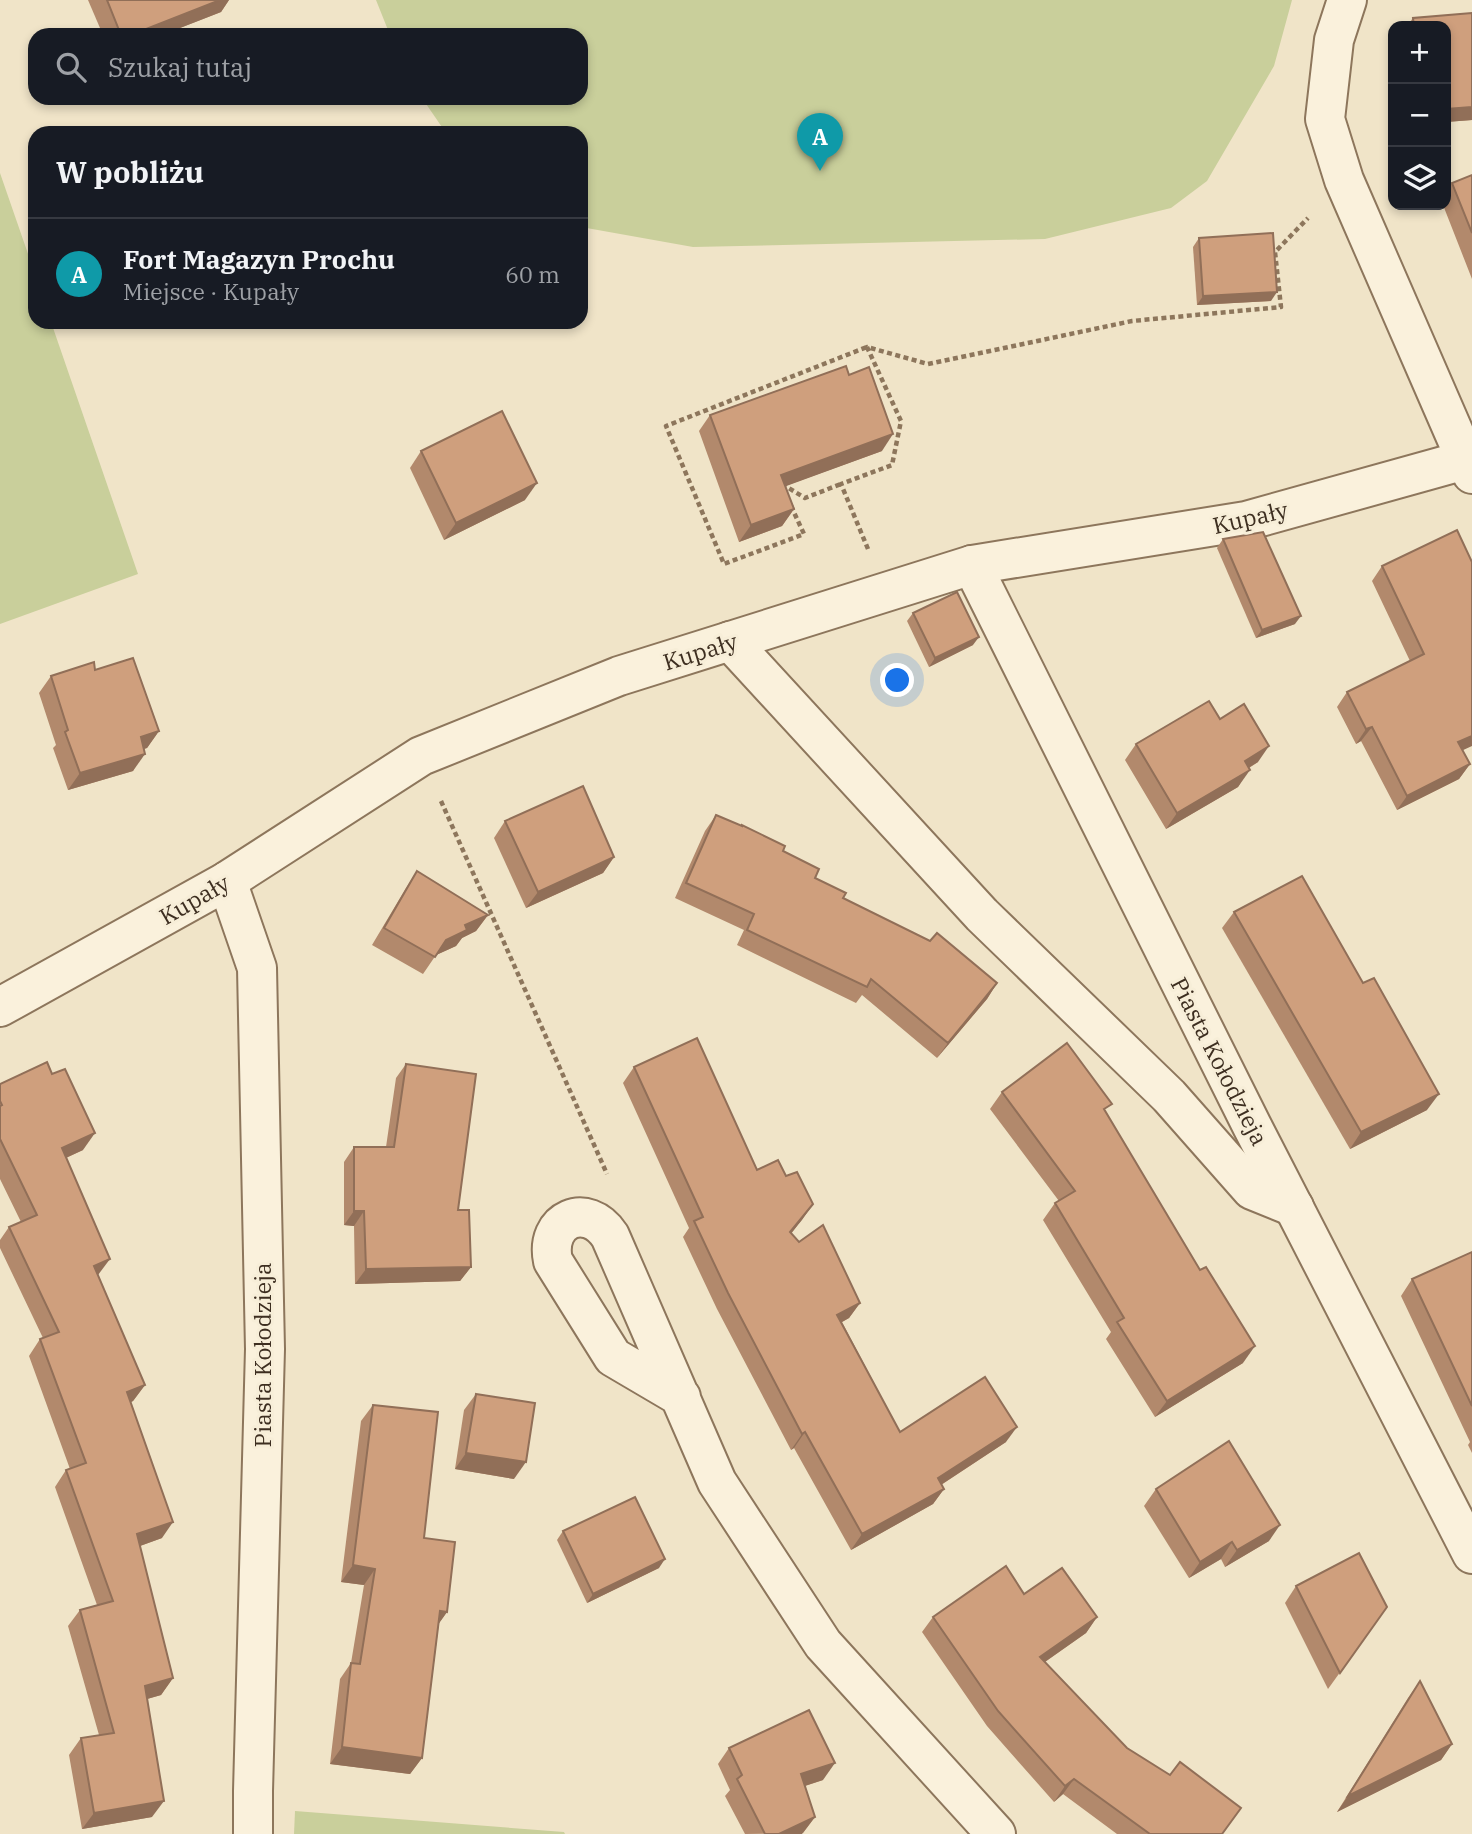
<!DOCTYPE html>
<html lang="pl">
<head>
<meta charset="utf-8">
<style>
	:root { --surface:#171b24; --page:#242831; --text:#f1f3f6; --muted:#9ea1a6; --line:#363941; --accent:#ea580c }
	body { margin:0; font-family:"IBM Plex Serif",serif; background:var(--page); color:var(--text) }
	.controls { position:absolute; right:21px; top:21px; display:grid; overflow:hidden; border-radius:14px; box-shadow:0 4px 10px #0003 }
	.controls button { width:63px; height:63px; display:grid; place-items:center; padding:0; border:0; border-bottom:2px solid var(--line); background:var(--surface); color:var(--text); font:35px sans-serif }
	.you { position:absolute; left:898px; top:681px; width:24px; height:24px; margin:-18px; border:5px solid #fff; border-radius:50%; background:#1a73e8; box-shadow:0 0 0 10px #1a73e833 }
	.badge { display:grid; place-items:center; width:46px; height:46px; border-radius:50%; background:var(--accent); color:#fff; font-size:23px; font-weight:700 }
	.pin { position:absolute; translate:-50% -58px; filter:drop-shadow(0 2px 4px #0008) }
	.pin::after { content:''; position:absolute; top:37px; width:24px; height:21px; background:inherit; clip-path:polygon(0 0,100% 0,50% 100%) }
	.list { margin:0; padding:0; list-style:none }
	h2 { display:flex; justify-content:space-between; align-items:center; height:91px; margin:0; padding:0 28px; font-size:30px }
	h2 small { font-size:23px; font-weight:400; color:var(--muted) }
	.list li { display:grid; grid-template-columns:46px 1fr auto; gap:21px; align-items:center; box-sizing:border-box; height:112px; padding:0 28px; border-top:2px solid var(--line) }
	.list b { display:block; font-size:26px; white-space:nowrap }
	.list p { margin:0; font-size:23px; white-space:nowrap; color:var(--muted) }
	.list em { font-size:23px; font-style:normal; color:var(--muted) }
	.icon { flex:none; width:38px; height:38px; fill:none; stroke:currentColor; stroke-width:2; stroke-linecap:round; stroke-linejoin:round }
	.map { position:relative; flex:none; width:1472px; height:1834px; overflow:hidden }
	.search { position:absolute; background:var(--surface); box-shadow:0 4px 10px #0003; left:28px; top:28px; width:560px; height:77px; display:flex; align-items:center; gap:18px; box-sizing:border-box; padding:0 24px; border-radius:21px; color:var(--muted); font-size:26px }
	.panel { position:absolute; background:var(--surface); box-shadow:0 4px 10px #0003; left:28px; top:126px; width:560px; height:203px; border-radius:21px }
	.map>svg:first-child { display:block }
	.green { fill:#c9cf9b }
	.lines { fill:none; stroke-linecap:round; stroke-linejoin:round }
	.street-casing { stroke:#8d765c; stroke-width:42 }
	.path { stroke:#8d765c; stroke-width:4.5; stroke-dasharray:5 3.5; stroke-linecap:butt }
	.street { stroke:#faf1dc; stroke-width:38 }
	.wall { fill:#b2896c }
	.shaded-wall { fill:#916f58 }
	.building { fill:#cf9f7d; stroke:#916f58; stroke-width:2 }
	.labels { text-anchor:middle; dominant-baseline:central; stroke-width:6; stroke-linejoin:round; paint-order:stroke }
	.street-label { font-size:23px; fill:#3d2e20; stroke:#f7eed8 }
</style>
</head>
<body>
<div class="map">
<svg width="1472" height="1834" viewBox="0 0 1472 1834">
	<rect width="100%" height="100%" fill="#f0e4c8"/>
	<g class="green">
		<path d="M376,0H1292L1274,66L1207,181L1171,208L1045,239L693,247L581,227V133H446L422,98H581V35H390Z"/>
		<path d="M0,173L35,274V322H51L138,574L0,624Z"/>
		<path d="M295,1811L564,1832L565,1834H294Z"/>
	</g>
	<g class="lines">
		<g class="street-casing">
			<g id="street">
				<path d="M1347,0L1334,40L1325,119L1344,180L1472,474"/>
				<path d="M972,565L1252,1126L1472,1554"/>
				<path d="M730,641L982,915L1169,1096L1252,1190L1294,1207"/>
				<path d="M227,881L257,968L265,1349L253,1791V1834"/>
				<path d="M0,1007L227,881L421,756L619,676L972,565L1246,521L1465,460"/>
				<path d="M681,1397L613,1357L553,1261C544,1219 587,1201 610,1236L717,1482L823,1644L996,1834"/>
			</g>
		</g>
		<g class="path">
			<path d="M782,484L805,498L841,484"/>
			<path d="M791,506L804,534L724,564L666,426L867,347"/>
			<path d="M868,549L841,484L892,465L901,421L867,347L928,364L1132,321L1281,307L1275,252L1308,218"/>
			<path d="M441,801L607,1174"/>
		</g>
		<use href="#street" class="street"/>
	</g>
	<g class="wall">
		<path d="M88,0H229L221,12L162,35H103Z"/>
		<path d="M1472,13V120L1446,122V26H1407L1413,18Z"/>
		<path d="M1472,175V279L1443,205H1446V192L1452,183Z"/>
		<path d="M1199,238L1271,301L1197,305L1193,247Z"/>
		<path d="M710,415L882,451L785,486L794,509L782,526L739,542L699,431Z"/>
		<path d="M421,451L525,500L444,540L410,468Z"/>
		<path d="M1457,530L1462,750L1470,764L1459,779L1397,810L1361,741L1356,744L1337,707L1347,692L1410,661L1372,581L1382,566Z"/>
		<path d="M1223,539L1295,624L1256,638L1217,548Z"/>
		<path d="M913,613L973,645L929,667L907,621Z"/>
		<path d="M95,670L159,731L147,748L144,749L133,771L68,790L53,748L56,745L39,693L51,676Z"/>
		<path d="M1220,719L1258,762L1249,768L1238,787L1166,829L1125,760L1136,744Z"/>
		<path d="M716,815L783,851L815,878L843,898L997,983L987,999L937,1058L862,995L856,1003L737,945L744,930L675,898L705,831Z"/>
		<path d="M505,821L614,857L603,873L526,908L494,838Z"/>
		<path d="M417,871L488,915L476,931L462,938L456,946L436,955L423,974L372,945L406,888Z"/>
		<path d="M1234,912L1427,1110L1350,1149L1222,928Z"/>
		<path d="M406,1064L458,1210L471,1267L460,1281L355,1284L354,1226L344,1225V1162L354,1147H386L396,1078Z"/>
		<path d="M634,1067L757,1170L786,1176L813,1204L791,1234L860,1303L849,1318L842,1322L900,1432L1006,1442L941,1485L944,1489L933,1504L851,1550L794,1448L791,1450L717,1309L683,1237L689,1228L623,1083Z"/>
		<path d="M0,1084L83,1150L66,1158L98,1275L145,1385L133,1401L131,1402L162,1538L140,1546L173,1678L161,1695L147,1699L152,1817L82,1829L69,1755L81,1738L99,1735L68,1626L80,1610L97,1605L55,1487L66,1470L70,1469L29,1356L40,1339L43,1338L0,1248V1240L9,1227L21,1222L0,1179Z"/>
		<path d="M1002,1092L1106,1112L1243,1363L1155,1417L1106,1339L1111,1332L1043,1220L1055,1203L1059,1201L990,1109Z"/>
		<path d="M1472,1252V1453L1468,1445L1470,1442L1401,1296L1412,1279Z"/>
		<path d="M476,1394L514,1479L455,1469L464,1410Z"/>
		<path d="M373,1405L447,1612L439,1623L422,1758L410,1774L330,1764L340,1679L351,1663L364,1585L341,1582L361,1421Z"/>
		<path d="M1156,1489L1269,1541L1225,1567L1221,1559L1189,1578L1144,1506Z"/>
		<path d="M563,1531L659,1568L587,1603L557,1540Z"/>
		<path d="M1296,1586L1387,1607L1328,1689L1285,1603Z"/>
		<path d="M1024,1594L1097,1617L1086,1633L1045,1662L1127,1748L1223,1834H1117L1063,1794L1054,1802L987,1726L922,1632L933,1617Z"/>
		<path d="M1420,1681L1452,1744L1441,1760L1337,1812L1408,1698Z"/>
		<path d="M729,1748L823,1780L805,1786L815,1817L803,1833L745,1834L725,1796L730,1790L718,1764Z"/>
	</g>
	<g class="shaded-wall">
		<path d="M220,0H229L221,12L162,35H131Z"/>
		<path d="M1472,107V120L1446,122V109Z"/>
		<path d="M1277,292L1271,301L1197,305L1203,296Z"/>
		<path d="M893,434L882,451L770,492L781,475Z"/>
		<path d="M537,483L525,500L444,540L456,523Z"/>
		<path d="M794,509L782,526L739,542L751,525Z"/>
		<path d="M1301,616L1295,624L1256,638L1262,630Z"/>
		<path d="M979,637L973,645L929,667L935,658Z"/>
		<path d="M1372,727L1361,741L1356,744L1366,729Z"/>
		<path d="M159,731L147,748L129,753L141,737Z"/>
		<path d="M1472,736V746L1448,757L1458,742Z"/>
		<path d="M1269,746L1258,762L1233,777L1245,761Z"/>
		<path d="M145,754L133,771L68,790L80,773Z"/>
		<path d="M1470,764L1459,779L1397,810L1407,796Z"/>
		<path d="M1250,770L1238,787L1166,829L1177,813Z"/>
		<path d="M614,857L603,873L526,908L538,892Z"/>
		<path d="M488,915L476,931L462,938L456,946L434,956L446,940L465,925Z"/>
		<path d="M997,983L987,999L937,1058L948,1043Z"/>
		<path d="M1439,1094L1427,1110L1350,1149L1361,1132Z"/>
		<path d="M95,1133L83,1150L50,1165L62,1148Z"/>
		<path d="M813,1204L802,1220L779,1248L790,1232Z"/>
		<path d="M354,1211H364L354,1226L344,1225Z"/>
		<path d="M110,1259L98,1275L82,1283L94,1266Z"/>
		<path d="M471,1267L460,1281L355,1284L366,1269Z"/>
		<path d="M860,1303L849,1318L826,1331L837,1315Z"/>
		<path d="M1255,1346L1243,1363L1155,1417L1167,1401Z"/>
		<path d="M145,1385L133,1401L116,1409L127,1392Z"/>
		<path d="M1017,1427L1006,1442L927,1494L938,1478Z"/>
		<path d="M805,1432L794,1448L791,1450L802,1434Z"/>
		<path d="M466,1453L526,1462L514,1479L455,1469Z"/>
		<path d="M944,1489L933,1504L851,1550L862,1534Z"/>
		<path d="M173,1522L162,1538L126,1551L137,1534Z"/>
		<path d="M1280,1525L1269,1541L1225,1567L1237,1550Z"/>
		<path d="M1232,1542L1221,1559L1189,1578L1200,1562Z"/>
		<path d="M665,1559L659,1568L587,1603L593,1594Z"/>
		<path d="M353,1565L375,1569L364,1585L341,1582Z"/>
		<path d="M440,1611L447,1612L435,1629Z"/>
		<path d="M1097,1617L1086,1633L1029,1673L1040,1657Z"/>
		<path d="M173,1678L161,1695L133,1703L145,1686Z"/>
		<path d="M1452,1744L1441,1760L1337,1812L1348,1796Z"/>
		<path d="M342,1747L422,1758L410,1774L330,1764Z"/>
		<path d="M835,1763L823,1780L789,1791L801,1774Z"/>
		<path d="M1074,1779L1063,1794L1054,1802L1065,1786Z"/>
		<path d="M164,1801L152,1817L82,1829L94,1813Z"/>
		<path d="M815,1817L802,1834H779Z"/>
	</g>
	<g class="building">
		<path d="M107,0H220L131,35H121Z"/>
		<path d="M1472,13V107L1446,109V26H1414L1413,18Z"/>
		<path d="M1472,175V233L1452,183Z"/>
		<path d="M1273,233L1277,292L1203,296L1199,238Z"/>
		<path d="M846,366L849,375L869,367L893,434L781,475L794,509L751,525L710,415Z"/>
		<path d="M502,411L537,483L456,523L421,451Z"/>
		<path d="M1457,530L1472,562V736L1458,742L1470,764L1407,796L1372,727L1366,729L1347,692L1424,654L1382,566Z"/>
		<path d="M1263,532L1301,616L1262,630L1223,539Z"/>
		<path d="M957,592L979,637L935,658L913,613Z"/>
		<path d="M133,658L159,731L141,737L145,754L80,773L65,732L68,730L51,676L94,662L95,670Z"/>
		<path d="M1209,701L1220,719L1244,704L1269,746L1245,761L1250,770L1177,813L1136,744Z"/>
		<path d="M583,786L614,857L538,892L505,821Z"/>
		<path d="M716,815L742,826V825L785,846L783,851L819,869L815,878L846,893L843,898L930,941L937,933L997,983L948,1043L871,979L867,987L747,930L754,914L686,883Z"/>
		<path d="M417,871L488,915L465,925L467,930L446,940L435,957L384,928Z"/>
		<path d="M1302,876L1363,983L1374,978L1439,1094L1361,1132L1234,912Z"/>
		<path d="M697,1038L757,1170L778,1160L786,1176L797,1172L813,1204L790,1232L799,1242L823,1225L860,1303L837,1315L900,1432L985,1377L1017,1427L938,1478L944,1489L862,1534L805,1432L802,1434L728,1293L694,1221L703,1217L634,1067Z"/>
		<path d="M1067,1043L1112,1104L1104,1109L1200,1270L1206,1267L1255,1346L1167,1401L1117,1322L1124,1318L1055,1203L1075,1191L1002,1092Z"/>
		<path d="M47,1062L52,1074L65,1069L95,1133L62,1148L110,1259L94,1266L145,1385L127,1392L173,1522L137,1534L173,1678L145,1686L164,1801L94,1813L81,1738L114,1733L80,1610L113,1601L66,1470L86,1463L40,1339L59,1332L9,1227L37,1215L0,1139V1106L2,1105L0,1101V1084Z"/>
		<path d="M406,1064L476,1074L458,1210H469L471,1267L366,1269L364,1211H354V1147H394Z"/>
		<path d="M1472,1252V1406L1412,1279Z"/>
		<path d="M476,1394L535,1403L526,1462L466,1453Z"/>
		<path d="M373,1405L438,1412L424,1538L455,1542L447,1612L440,1611L422,1758L342,1747L351,1663L360,1664L375,1569L353,1565Z"/>
		<path d="M1229,1441L1280,1525L1237,1550L1232,1542L1200,1562L1156,1489Z"/>
		<path d="M635,1497L665,1559L593,1594L563,1531Z"/>
		<path d="M1359,1553L1387,1607L1340,1673L1296,1586Z"/>
		<path d="M1006,1566L1024,1594L1062,1568L1097,1617L1040,1657L1127,1748L1170,1775L1180,1762L1241,1808L1222,1834H1150L1074,1779L1065,1786L998,1711L933,1617Z"/>
		<path d="M1420,1681L1452,1744L1348,1796Z"/>
		<path d="M809,1710L835,1763L801,1774L815,1817L779,1834H765L737,1779L742,1775L729,1748Z"/>
	</g>
	<g class="labels">
		<g class="street-label">
			<text transform="translate(1250 517) rotate(-13)">Kupały</text>
			<text transform="translate(700 651) rotate(-17)">Kupały</text>
			<text transform="translate(194 899) rotate(-30)">Kupały</text>
			<text transform="translate(1220 1061) rotate(63)">Piasta Kołodzieja</text>
			<text transform="translate(262 1355) rotate(-90)">Piasta Kołodzieja</text>
		</g>
	</g>
</svg>
<div class="controls">
<button>+</button>
<button>−</button>
<button><svg class="icon" aria-label="layers" viewBox="0 0 24 24"><path d="M12 4l9 5-9 5-9-5zM3 14l9 5 9-5"/></svg></button>
</div>
<div class="you"></div>
<div class="pin badge" style="left:820px;top:171px;background:#0f9aa8">A</div>
<div class="search"><svg class="icon" aria-label="search" viewBox="0 0 24 24"><circle cx="10" cy="10" r="6"/><path d="M15 15l6 6"/></svg>Szukaj tutaj</div>
<section class="panel">
<h2>W pobliżu<small></small></h2>
<ul class="list">
<li><span class="badge" style="background:#0f9aa8">A</span><div><b>Fort Magazyn Prochu</b><p>Miejsce · Kupały</p></div><em>60 m</em></li>
</ul>
</section>
</div>
</body>
</html>
